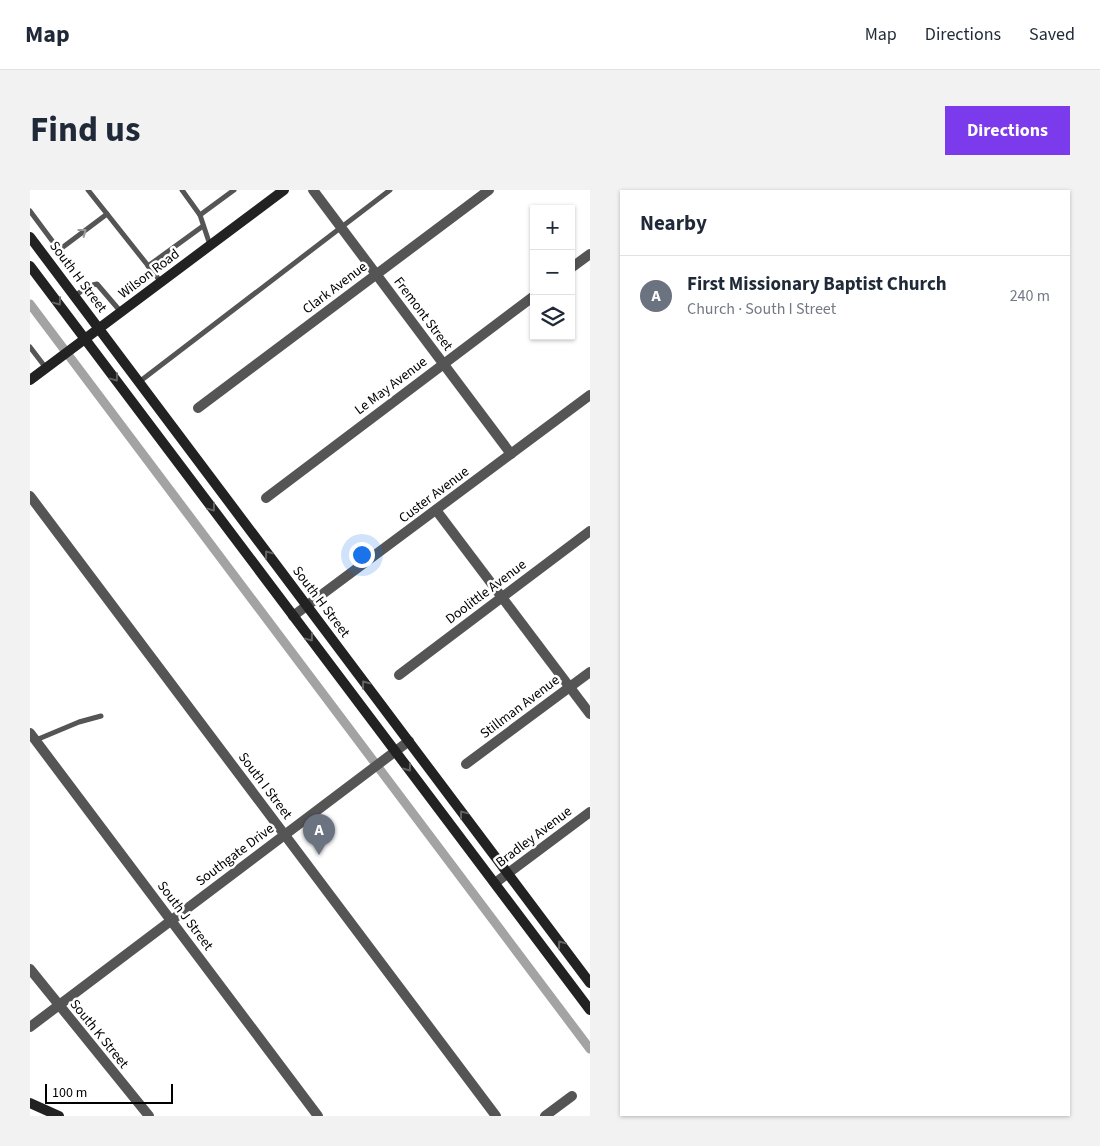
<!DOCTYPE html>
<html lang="en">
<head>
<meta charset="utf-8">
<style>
	:root { --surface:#fff; --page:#f2f2f3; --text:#1f2937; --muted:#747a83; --line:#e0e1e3; --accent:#7c3aed }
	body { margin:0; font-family:"Source Sans 3",sans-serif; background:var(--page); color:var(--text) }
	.controls { position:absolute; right:15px; top:15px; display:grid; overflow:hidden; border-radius:0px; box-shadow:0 1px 4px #0004 }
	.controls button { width:45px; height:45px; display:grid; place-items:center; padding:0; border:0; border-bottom:1px solid var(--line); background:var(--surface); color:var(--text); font:25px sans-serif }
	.scale { position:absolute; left:15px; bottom:12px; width:128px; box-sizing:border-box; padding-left:5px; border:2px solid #000; border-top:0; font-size:14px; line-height:18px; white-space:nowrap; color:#000; -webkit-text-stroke:4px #fff; paint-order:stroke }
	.you { position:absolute; left:331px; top:364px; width:18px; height:18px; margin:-12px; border:4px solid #fff; border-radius:50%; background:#1a73e8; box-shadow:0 0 0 8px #1a73e833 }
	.badge { display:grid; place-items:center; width:32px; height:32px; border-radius:50%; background:var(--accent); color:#fff; font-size:16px; font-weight:700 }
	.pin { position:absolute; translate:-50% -41px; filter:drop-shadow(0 1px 2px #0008) }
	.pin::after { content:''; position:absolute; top:26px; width:18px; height:15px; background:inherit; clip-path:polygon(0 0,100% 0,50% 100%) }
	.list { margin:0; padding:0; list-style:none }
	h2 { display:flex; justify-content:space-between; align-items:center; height:65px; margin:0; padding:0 20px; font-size:21px }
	h2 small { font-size:16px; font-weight:400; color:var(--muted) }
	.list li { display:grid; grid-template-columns:32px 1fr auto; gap:15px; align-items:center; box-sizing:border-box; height:80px; padding:0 20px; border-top:1px solid var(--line) }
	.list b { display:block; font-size:19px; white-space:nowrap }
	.list p { margin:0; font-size:16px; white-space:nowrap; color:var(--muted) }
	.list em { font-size:16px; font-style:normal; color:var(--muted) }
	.icon { flex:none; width:28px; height:28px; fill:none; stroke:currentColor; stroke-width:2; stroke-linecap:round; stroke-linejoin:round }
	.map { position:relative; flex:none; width:560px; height:926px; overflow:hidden; border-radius:0px }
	header { display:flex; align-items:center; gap:30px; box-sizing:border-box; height:70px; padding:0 25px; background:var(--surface); border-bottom:1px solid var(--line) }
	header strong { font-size:24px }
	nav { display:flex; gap:28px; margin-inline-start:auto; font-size:18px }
	.intro { display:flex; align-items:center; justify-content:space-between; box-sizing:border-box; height:120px; padding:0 30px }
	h1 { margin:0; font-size:35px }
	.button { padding:12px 22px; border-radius:0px; background:var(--accent); color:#fff; font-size:18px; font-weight:700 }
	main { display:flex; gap:30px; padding:0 30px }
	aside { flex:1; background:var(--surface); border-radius:0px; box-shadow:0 1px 4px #0004 }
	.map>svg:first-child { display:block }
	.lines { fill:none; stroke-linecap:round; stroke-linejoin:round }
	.canal { stroke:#a3a3a3; stroke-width:9 }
	.lane { stroke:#555; stroke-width:5 }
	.street { stroke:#555; stroke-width:10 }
	.secondary { stroke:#222; stroke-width:10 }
	.oneway { stroke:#999 }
	.oneway2 { stroke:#646464 }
	.labels { text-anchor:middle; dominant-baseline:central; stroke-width:5; stroke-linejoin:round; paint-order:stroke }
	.street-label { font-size:14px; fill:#000; stroke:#fff }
</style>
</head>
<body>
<header>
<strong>Map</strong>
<nav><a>Map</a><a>Directions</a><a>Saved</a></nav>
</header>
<div class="intro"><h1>Find us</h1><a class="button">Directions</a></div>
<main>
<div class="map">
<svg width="560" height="926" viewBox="0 0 560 926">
	<rect width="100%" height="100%" fill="#fff"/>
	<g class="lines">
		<path class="canal" d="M0,114L560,859"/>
		<g class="lane">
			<path d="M58,0L131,92"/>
			<path d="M152,0L170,25L180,55"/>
			<path d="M0,21L29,60L77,24"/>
			<path d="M170,25L204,0"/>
			<path d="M118,76L173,36"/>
			<path d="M45,106L58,96L67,94L91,122"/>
			<path d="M0,157L16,178"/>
			<path d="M109,192L360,0"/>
			<path d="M6,550L49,532L71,526"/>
		</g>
		<g class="street">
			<path d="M283,0L481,264"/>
			<path d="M541,78L560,64"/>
			<path d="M168,218L459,0"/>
			<path d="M0,306L466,926"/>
			<path d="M236,308L504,106"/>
			<path d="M406,320L560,524"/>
			<path d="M263,426L560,205"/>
			<path d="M369,485L560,341"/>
			<path d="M0,543L288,926"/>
			<path d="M436,574L560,482"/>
			<path d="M465,693L560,622"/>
			<path d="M0,779L119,926"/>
			<path d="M0,837L379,551"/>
			<path d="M515,926L542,906"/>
		</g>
		<g class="secondary">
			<path d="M0,47L560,793"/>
			<path d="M0,76L560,820"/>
			<path d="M0,190L254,0"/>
			<path d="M0,913L29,926"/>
		</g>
	</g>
	<defs><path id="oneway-chevron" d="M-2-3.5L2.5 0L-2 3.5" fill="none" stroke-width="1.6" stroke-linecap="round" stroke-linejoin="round" transform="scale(1.25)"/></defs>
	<use class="oneway" href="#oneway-chevron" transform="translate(53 42) rotate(-37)"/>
	<g class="oneway2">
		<use href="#oneway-chevron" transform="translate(28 112) rotate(53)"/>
		<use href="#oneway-chevron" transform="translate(85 188) rotate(53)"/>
		<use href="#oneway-chevron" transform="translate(182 318) rotate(53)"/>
		<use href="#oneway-chevron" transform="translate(238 364) rotate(-127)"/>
		<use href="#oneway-chevron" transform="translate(280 448) rotate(53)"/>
		<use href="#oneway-chevron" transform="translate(335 494) rotate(-127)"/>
		<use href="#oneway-chevron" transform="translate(378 578) rotate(54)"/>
		<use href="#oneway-chevron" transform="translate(433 624) rotate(-127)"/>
		<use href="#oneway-chevron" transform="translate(531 754) rotate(-127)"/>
	</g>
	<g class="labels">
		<g class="street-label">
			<text transform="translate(119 84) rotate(-37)">Wilson Road</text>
			<text transform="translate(48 87) rotate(53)">South H Street</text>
			<text transform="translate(305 98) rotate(-37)">Clark Avenue</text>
			<text transform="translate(393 124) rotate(53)">Fremont Street</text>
			<text transform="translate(361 196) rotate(-37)">Le May Avenue</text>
			<text transform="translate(404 305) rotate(-37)">Custer Avenue</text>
			<text transform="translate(456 402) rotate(-37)">Doolittle Avenue</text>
			<text transform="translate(291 412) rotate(53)">South H Street</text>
			<text transform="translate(490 517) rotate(-37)">Stillman Avenue</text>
			<text transform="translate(235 596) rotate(53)">South I Street</text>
			<text transform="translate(504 647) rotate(-37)">Bradley Avenue</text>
			<text transform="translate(205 665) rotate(-37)">Southgate Drive</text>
			<text transform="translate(155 726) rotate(53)">South J Street</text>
			<text transform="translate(69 844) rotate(51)">South K Street</text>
		</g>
	</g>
</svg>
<div class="controls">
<button>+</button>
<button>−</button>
<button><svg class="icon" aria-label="layers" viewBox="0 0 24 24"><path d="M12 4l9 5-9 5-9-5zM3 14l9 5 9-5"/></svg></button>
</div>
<div class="scale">100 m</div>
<div class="you"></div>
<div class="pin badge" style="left:289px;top:665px;background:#6b7280">A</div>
</div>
<aside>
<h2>Nearby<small></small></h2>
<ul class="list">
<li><span class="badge" style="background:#6b7280">A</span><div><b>First Missionary Baptist Church</b><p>Church · South I Street</p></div><em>240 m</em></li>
</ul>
</aside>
</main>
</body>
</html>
